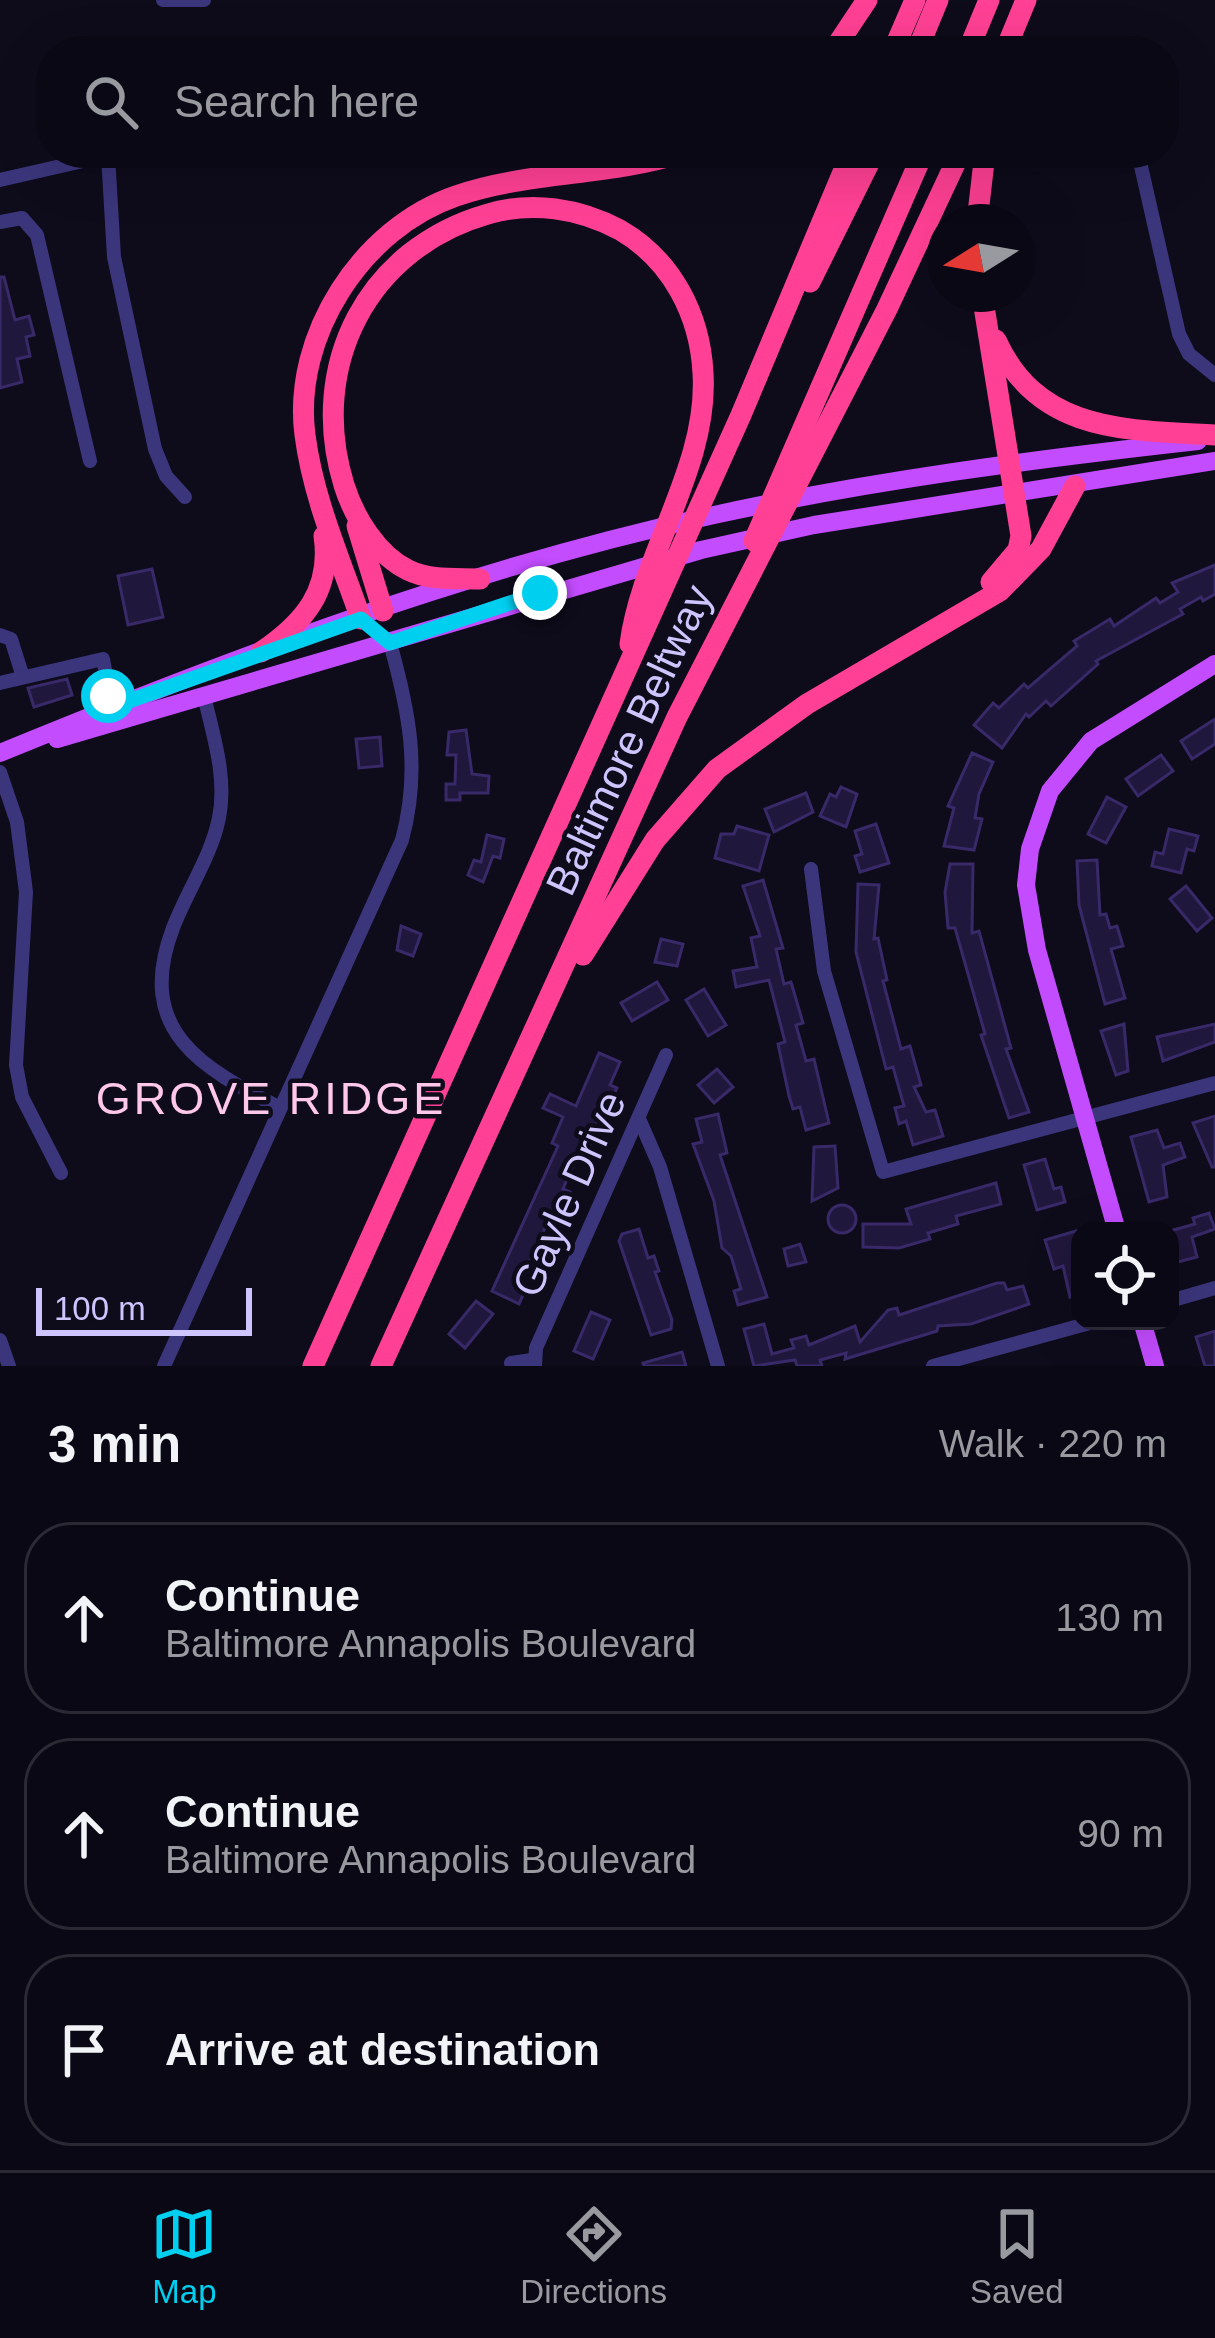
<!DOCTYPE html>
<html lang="en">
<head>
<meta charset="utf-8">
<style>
	:root { --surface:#0a0814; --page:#181622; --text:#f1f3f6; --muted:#999aa0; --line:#2a2934; --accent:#00cff0 }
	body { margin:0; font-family:Helvetica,sans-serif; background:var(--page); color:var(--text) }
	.controls { position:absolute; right:36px; bottom:36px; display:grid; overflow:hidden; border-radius:24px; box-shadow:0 12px 48px #0002 }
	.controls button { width:108px; height:108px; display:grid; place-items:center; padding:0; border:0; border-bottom:3px solid var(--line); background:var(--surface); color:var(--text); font:60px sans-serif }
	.compass { position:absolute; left:927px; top:204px; width:108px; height:108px; border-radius:50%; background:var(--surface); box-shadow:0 12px 48px #0002; rotate:259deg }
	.scale { position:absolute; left:36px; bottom:30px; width:216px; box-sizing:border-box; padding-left:12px; border:6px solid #cec5ff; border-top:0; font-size:33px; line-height:42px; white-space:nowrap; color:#cec5ff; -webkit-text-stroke:9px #0e0b1b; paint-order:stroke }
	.stop { position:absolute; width:36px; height:36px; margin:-27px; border:9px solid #00cff0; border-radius:50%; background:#fff }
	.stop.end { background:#00cff0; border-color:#fff; box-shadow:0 3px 12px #0008 }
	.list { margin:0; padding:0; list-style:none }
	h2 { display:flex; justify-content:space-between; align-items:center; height:156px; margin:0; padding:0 48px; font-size:51px }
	h2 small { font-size:39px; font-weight:400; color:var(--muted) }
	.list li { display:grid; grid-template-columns:78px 1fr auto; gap:36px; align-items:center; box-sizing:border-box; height:192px; margin:0 24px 24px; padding:0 24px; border:3px solid var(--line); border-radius:48px }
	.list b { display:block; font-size:45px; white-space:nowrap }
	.list p { margin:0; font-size:39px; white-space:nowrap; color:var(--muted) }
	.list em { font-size:39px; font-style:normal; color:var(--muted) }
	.icon { flex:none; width:66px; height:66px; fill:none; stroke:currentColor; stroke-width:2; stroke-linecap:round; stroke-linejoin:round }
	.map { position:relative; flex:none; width:1215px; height:1366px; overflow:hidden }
	.search { position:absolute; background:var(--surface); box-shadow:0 12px 48px #0002; left:36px; right:36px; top:36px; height:132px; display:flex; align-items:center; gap:30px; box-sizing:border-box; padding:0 42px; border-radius:48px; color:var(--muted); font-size:45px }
	.sheet { height:804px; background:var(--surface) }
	nav { display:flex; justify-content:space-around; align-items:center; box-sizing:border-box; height:168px; border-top:3px solid var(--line); background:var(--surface); font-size:33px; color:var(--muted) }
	nav a { display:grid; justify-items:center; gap:6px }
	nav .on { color:var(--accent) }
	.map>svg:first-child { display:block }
	.building { fill:#20173c; stroke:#382968; stroke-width:3 }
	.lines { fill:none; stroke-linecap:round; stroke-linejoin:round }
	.minor { stroke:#3b357b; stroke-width:14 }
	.major { stroke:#c34cff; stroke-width:18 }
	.highway { stroke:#ff4094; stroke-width:21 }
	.route { stroke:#00cff0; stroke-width:15 }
	.labels { text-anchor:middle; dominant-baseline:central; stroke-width:9; stroke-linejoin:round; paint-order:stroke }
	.street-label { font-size:42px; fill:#cec5ff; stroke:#0e0b1b }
	.neighbourhood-label { font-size:45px; letter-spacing:3px; fill:#ffc7e9; stroke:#0e0b1b }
</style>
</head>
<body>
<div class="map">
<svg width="1215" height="1366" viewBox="0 0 1215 1366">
	<rect width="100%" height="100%" fill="#0e0b1b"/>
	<g class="building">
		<path d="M0,277H4L15,320L29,316L34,335L26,337L30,356L17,359L22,382L0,388Z"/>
		<path d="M1215,565V594L1203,601L1201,597L1180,609L1183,614L1096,661L1098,664L1051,706L1046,701L1029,717L1026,714L1002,748L974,725L993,703L999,708L1024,684L1028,688L1077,646L1074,641L1110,619L1114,626L1156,598L1160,603L1178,592L1172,583Z"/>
		<path d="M152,569L163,617L128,625L118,576Z"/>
		<path d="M67,679L72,695L34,707L28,688Z"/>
		<path d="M1215,719V744L1192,759L1181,741Z"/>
		<path d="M466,730L472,774L489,776L488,793H460V800H446V784H455L456,755H447L449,732Z"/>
		<path d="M380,737L382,766L359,768L356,739Z"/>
		<path d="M972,753L993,762L979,794L975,818L982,819L974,850L944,846L954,808L948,806Z"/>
		<path d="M1161,755L1173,771L1138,796L1126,779Z"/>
		<path d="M841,787L857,794L846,827L820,816L830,794L836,797Z"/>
		<path d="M806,793L813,812L774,832L765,809Z"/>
		<path d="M1107,797L1126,807L1106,843L1088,834Z"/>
		<path d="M876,824L889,863L860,872L855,856L862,854L855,831Z"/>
		<path d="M737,826L769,835L759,871L715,858L721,834H734Z"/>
		<path d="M1169,829L1198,836L1194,851L1187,849L1181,873L1152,866L1155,852L1163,854Z"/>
		<path d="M487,835L504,839L500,858L493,856L483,882L468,875L474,860L481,862Z"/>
		<path d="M1097,860L1100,915L1106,914L1110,928L1117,926L1123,946L1111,949L1125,998L1105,1004L1079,905L1077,861Z"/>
		<path d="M950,864H973L972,933L979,931L1011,1048L1006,1049L1029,1112L1009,1118L981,1035L985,1034L955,928H948L945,892Z"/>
		<path d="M763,880L783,948L776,949L784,984L791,982L803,1023L796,1025L806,1061L814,1059L829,1123L806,1130L800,1107L793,1109L789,1096L778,1044L785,1042L769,980L736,987L733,971L757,967L751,938L760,936L743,886Z"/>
		<path d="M858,884L879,885L874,939L878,938L887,980L883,981L901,1049L910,1046L921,1085L914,1087L926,1112L935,1110L943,1136L913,1145L906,1121L899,1124L895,1108L904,1106L893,1067L886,1069L856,952Z"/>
		<path d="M1186,886L1212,918L1197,931L1170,899Z"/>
		<path d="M401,926L421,934L413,956L397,950Z"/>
		<path d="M661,939L683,944L677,966L655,962Z"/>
		<path d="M657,982L668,1000L632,1021L621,1003Z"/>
		<path d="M704,989L726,1025L708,1036L686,1000Z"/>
		<path d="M1124,1024L1128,1071L1116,1075L1101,1031Z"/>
		<path d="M1215,1024V1042L1163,1061L1157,1037Z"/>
		<path d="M599,1053L620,1062L610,1085L617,1088L610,1103L604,1100L588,1151L577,1156L563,1189L570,1192L563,1207L556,1204L541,1237L547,1240L539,1256L533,1254L519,1284L526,1288L519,1304L492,1291L558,1146L552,1143L563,1117L543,1108L550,1094L576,1106Z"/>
		<path d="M717,1069L733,1087L714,1103L698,1085Z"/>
		<path d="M718,1114L727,1153L720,1155L767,1297L738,1305L734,1291L741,1289L731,1256L722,1248L714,1201L693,1144L702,1142L696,1119Z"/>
		<path d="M1215,1116V1167H1212L1193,1123Z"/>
		<path d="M1157,1130L1164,1148L1180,1143L1185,1157L1163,1165L1167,1197L1149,1202L1131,1137Z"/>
		<path d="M835,1146L838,1188L812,1201L814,1147Z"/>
		<path d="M1045,1159L1054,1189L1061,1187L1065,1202L1037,1210L1024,1165Z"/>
		<path d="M996,1183L1001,1204L956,1216L958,1224L928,1233L930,1239L899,1248L863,1247V1224H911L906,1209Z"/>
		<circle cx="842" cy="1219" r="14"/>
		<path d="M1209,1213L1215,1229L1192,1237L1197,1257L1170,1264V1231L1195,1224L1193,1218Z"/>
		<path d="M639,1229L648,1258L654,1256L659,1271L655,1272L672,1320L671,1329L651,1335L619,1241L622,1234Z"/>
		<path d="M1076,1231L1080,1294L1070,1297L1063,1266L1054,1269L1045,1240Z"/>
		<path d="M800,1244L806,1262L788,1266L784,1249Z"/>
		<path d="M997,1283H1004L1007,1290L1023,1286L1029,1304L971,1324L938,1326L937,1331L845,1359L846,1353L820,1360L822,1366H797L795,1360L754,1366L744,1329L764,1324L772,1354L794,1348L791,1340L806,1336L809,1345L855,1326L860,1342L888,1310L897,1308L899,1315Z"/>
		<path d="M476,1301L493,1314L465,1348L449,1334Z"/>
		<path d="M591,1312L610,1320L593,1359L574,1351Z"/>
		<path d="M1215,1331V1366H1205L1196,1337Z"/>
		<path d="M682,1352L686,1366H644L643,1363Z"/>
	</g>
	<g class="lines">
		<g class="minor">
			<path d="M163,0H204"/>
			<path d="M1115,47V51"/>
			<path d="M1138,153L1179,334L1189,354L1215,375"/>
			<path d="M108,155L114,257L155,449L166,476L185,497"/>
			<path d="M0,180L118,153"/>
			<path d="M0,222L22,218L37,235L90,461"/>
			<path d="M0,635L11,639L23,677"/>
			<path d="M0,683L103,659L112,707"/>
			<path d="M205,700C214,738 227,779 219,818C211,857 187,891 173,928C134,1031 202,1068 280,1108"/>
			<path d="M0,772L17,822L26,892L16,1065L22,1097L61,1173"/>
			<path d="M811,869L824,971L883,1172L1215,1083"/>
			<path d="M640,1121L660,1167L718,1366"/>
			<path d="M1170,1301L1215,1288"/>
			<path d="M0,1340L9,1366"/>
			<path d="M511,1363L532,1360"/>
			<path d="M164,1366L402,840C421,770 409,711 390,643"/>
			<path d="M535,1366L536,1348L666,1055"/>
			<path d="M933,1366L1097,1321"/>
		</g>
		<g class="major">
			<path d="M57,739L701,550L814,525L1215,461"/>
			<path d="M0,753C231,658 470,568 714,515C874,480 1036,459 1198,441"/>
			<path d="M1117,1231L1037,950L1026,885L1030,849L1050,791L1091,741L1215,664"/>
			<path d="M1142,1321L1155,1366"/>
		</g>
		<g class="highway">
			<path d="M833,51L867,0"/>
			<path d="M893,51L915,0"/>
			<path d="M917,51L938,0"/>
			<path d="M968,51L989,0"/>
			<path d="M1005,51L1026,0"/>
			<path d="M977,222L985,153"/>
			<path d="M810,282L874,153"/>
			<path d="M982,294L1021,536L1018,550L991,582"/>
			<path d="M996,340C1038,433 1126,430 1215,435"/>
			<path d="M357,526L383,611"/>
			<path d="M754,541L923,153"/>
			<path d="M480,579C456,578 430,581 408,570C377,555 354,517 344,485C307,365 368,248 488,214C532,201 579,208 620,230C672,260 700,315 703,373C709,466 642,553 630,644"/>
			<path d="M361,619C340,559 313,498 305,435C292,336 362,228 456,196C528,171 609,176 681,153"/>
			<path d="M261,652C304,623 332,590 324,536"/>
			<path d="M583,955L655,840L717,769L807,704L1000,591L1041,549L1075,486"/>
			<path d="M313,1366L741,415L851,153"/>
			<path d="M381,1366L677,717L887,309L960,153"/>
		</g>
	</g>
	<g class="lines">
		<path class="route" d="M108,696L112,707L361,619L390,643L540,593"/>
	</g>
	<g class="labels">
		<g class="street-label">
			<text transform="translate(629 740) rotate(-65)">Baltimore Beltway</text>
			<text transform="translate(569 1194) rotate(-66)">Gayle Drive</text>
		</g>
		<g class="neighbourhood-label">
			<text x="271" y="1098">GROVE RIDGE</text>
		</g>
	</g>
</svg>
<div class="controls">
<button><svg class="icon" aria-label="locate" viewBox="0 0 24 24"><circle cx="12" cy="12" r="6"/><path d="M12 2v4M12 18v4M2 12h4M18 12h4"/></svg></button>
</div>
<svg class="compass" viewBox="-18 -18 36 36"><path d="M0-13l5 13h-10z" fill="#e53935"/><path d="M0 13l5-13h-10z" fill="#999aa0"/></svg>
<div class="scale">100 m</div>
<div class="stop" style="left:108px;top:696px"></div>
<div class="stop end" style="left:540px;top:593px"></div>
<div class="search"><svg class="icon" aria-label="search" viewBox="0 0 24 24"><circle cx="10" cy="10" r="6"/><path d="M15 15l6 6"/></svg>Search here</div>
</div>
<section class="sheet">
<h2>3 min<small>Walk · 220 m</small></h2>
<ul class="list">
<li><svg class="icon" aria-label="ahead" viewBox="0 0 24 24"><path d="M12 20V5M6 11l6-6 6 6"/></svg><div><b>Continue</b><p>Baltimore Annapolis Boulevard</p></div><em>130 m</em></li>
<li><svg class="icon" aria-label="ahead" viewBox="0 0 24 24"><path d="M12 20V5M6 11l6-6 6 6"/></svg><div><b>Continue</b><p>Baltimore Annapolis Boulevard</p></div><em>90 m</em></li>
<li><svg class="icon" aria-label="arrive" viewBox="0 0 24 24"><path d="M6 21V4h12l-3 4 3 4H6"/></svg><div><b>Arrive at destination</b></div></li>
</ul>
</section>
<nav>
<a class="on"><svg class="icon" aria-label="map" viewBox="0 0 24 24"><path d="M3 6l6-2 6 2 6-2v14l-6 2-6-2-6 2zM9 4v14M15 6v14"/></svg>Map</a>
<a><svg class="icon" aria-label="directions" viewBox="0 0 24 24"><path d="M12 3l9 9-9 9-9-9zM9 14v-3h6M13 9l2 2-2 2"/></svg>Directions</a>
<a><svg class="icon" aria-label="saved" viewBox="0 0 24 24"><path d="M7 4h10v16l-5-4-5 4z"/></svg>Saved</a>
</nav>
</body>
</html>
